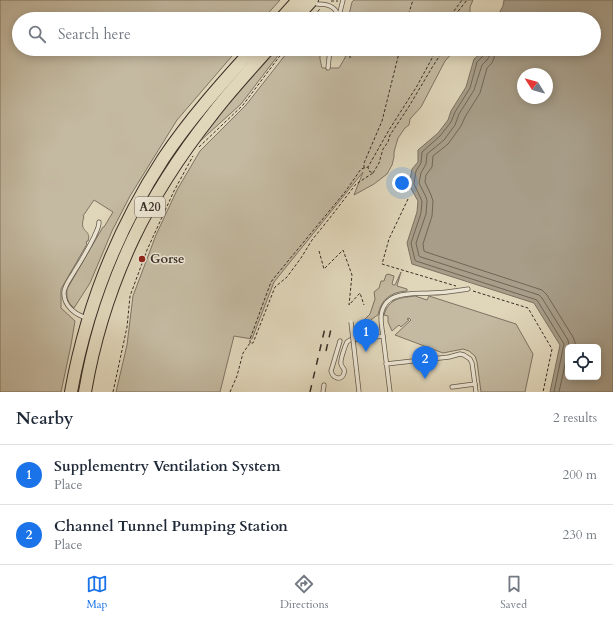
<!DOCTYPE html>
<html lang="en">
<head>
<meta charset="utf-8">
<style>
	:root { --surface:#fff; --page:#f2f2f3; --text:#1f2937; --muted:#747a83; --line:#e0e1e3; --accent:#1a73e8 }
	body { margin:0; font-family:Cardo,serif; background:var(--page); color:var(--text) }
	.controls { position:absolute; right:12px; bottom:12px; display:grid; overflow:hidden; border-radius:6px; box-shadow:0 2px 10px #0003 }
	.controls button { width:36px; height:36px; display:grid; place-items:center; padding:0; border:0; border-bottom:1px solid var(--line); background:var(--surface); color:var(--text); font:20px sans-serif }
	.compass { position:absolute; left:517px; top:68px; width:36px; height:36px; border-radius:50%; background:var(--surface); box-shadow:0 2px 10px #0003; rotate:307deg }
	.you { position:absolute; left:402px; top:183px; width:14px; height:14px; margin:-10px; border:3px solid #fff; border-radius:50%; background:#1a73e8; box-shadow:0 0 0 6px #1a73e833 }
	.badge { display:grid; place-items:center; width:26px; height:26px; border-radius:50%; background:var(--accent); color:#fff; font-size:13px; font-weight:700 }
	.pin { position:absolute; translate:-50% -33px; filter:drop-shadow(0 1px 2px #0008) }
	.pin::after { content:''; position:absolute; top:21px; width:14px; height:12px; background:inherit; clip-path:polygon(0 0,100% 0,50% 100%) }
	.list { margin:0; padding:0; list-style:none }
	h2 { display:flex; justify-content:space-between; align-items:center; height:52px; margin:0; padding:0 16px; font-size:17px }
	h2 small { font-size:13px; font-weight:400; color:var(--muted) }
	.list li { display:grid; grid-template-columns:26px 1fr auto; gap:12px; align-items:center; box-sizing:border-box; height:60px; padding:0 16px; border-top:1px solid var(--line) }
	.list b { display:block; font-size:15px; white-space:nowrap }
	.list p { margin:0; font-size:13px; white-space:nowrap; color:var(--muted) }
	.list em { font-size:13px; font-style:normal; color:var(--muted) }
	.icon { flex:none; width:22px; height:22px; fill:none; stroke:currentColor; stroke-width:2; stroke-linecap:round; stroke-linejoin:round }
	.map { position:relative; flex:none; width:613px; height:392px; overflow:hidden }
	.search { position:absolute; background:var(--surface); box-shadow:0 2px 10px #0003; left:12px; right:12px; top:12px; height:44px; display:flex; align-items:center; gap:10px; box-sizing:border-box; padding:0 14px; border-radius:22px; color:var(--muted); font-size:15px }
	.sheet { height:172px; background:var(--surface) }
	nav { display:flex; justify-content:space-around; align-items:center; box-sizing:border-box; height:56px; border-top:1px solid var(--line); background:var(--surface); font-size:11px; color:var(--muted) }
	nav a { display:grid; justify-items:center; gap:2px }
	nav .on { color:var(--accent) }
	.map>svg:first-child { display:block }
	.green { fill:#c4baa1; stroke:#7e7464 }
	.water { fill:#a79d88; stroke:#7b7161; fill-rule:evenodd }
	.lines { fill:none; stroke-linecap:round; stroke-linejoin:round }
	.shore { stroke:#706657; stroke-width:1 }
	.lane-casing { stroke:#63594b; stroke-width:5 }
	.highway-casing { stroke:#392f26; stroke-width:14 }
	.path { stroke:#392f26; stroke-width:1; stroke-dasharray:3 2; stroke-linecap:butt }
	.lane { stroke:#ebe4d2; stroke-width:3.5 }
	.highway { stroke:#e0d6ba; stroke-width:12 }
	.rail { stroke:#392f26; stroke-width:1.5; stroke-dasharray:7 7; stroke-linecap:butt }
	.lane-bridge-casing { stroke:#63594b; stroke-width:5; stroke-linecap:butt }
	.lane-bridge { stroke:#ebe4d2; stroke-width:3.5 }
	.poi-dot { fill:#8f2418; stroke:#ebe4d2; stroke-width:1.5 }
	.labels { text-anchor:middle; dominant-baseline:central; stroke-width:3; stroke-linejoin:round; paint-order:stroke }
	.shield { fill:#ebe4d2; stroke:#6e655a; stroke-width:1 }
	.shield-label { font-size:12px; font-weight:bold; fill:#392f26 }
	.poi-label { font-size:13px; font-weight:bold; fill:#392f26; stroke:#ebe4d2; text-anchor:start }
</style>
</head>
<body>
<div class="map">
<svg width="613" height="392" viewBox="0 0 613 392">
	<rect width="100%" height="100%" fill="#e0d6ba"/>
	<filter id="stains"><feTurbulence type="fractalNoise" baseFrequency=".005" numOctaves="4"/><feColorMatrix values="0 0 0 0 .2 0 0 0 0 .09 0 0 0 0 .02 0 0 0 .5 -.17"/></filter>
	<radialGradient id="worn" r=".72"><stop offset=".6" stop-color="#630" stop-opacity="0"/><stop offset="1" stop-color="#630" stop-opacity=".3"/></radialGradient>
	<g class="green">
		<path d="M0,0H280L263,19H19V49H238L177,120L130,196L112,231L90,283L74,308C68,303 66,298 67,289L103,227H104L113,212L94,200L83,216L84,217C78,233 92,229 88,241H87L86,243L87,244L61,289V308L75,321L71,345L61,392H0Z"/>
		<path d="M354,0H473L470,7V14H462L459,16L458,19H348L352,2Z"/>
		<path d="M278,49H283L241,104L198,143C222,110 250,79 278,49Z"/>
		<path d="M290,49H320V59L322,68H339L346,56L338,54L340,49H453V52L445,61L421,107L410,119L409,125L405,128L398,138L394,152V157L392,165L387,174L374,184L354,195L363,172L274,282L252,339L234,336L220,392H116L127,345L133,296L156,235L177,190L200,151L246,105Z"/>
		<path d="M401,272L397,286L407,289V291C391,292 381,299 378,315C370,319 364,328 357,334V328H360L362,326L364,320L370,314L375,299L374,292L379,288L381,281H384L386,275L388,274L394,276L392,284L393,285H395Z"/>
		<path d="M415,296L427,300L429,296L516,324L533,354L525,392H481L477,362L475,356L469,351L463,349L443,353L395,335L411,320L409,318L407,319L409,320L401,327L399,325L392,331L388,322V316L384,315C389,298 400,298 415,296Z"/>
	</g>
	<path class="water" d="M504,0H613V392H550L560,345L534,303L412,264L407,243L417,212L418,201L409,185L412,169L418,162V150L438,133L448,120L451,111L466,87L474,59L480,54V49H594V19H496L503,6ZM523,74H547V98H523ZM568,347H598V377H568Z"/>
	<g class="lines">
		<g class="shore">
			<path d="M484,49L483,56L477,62L470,88L455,112L451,122L440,136L422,152L421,163L416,171L414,184L422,201L421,213L411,243L415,260L416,261L537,300L564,344L554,392"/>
			<path d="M489,49V57L487,60L482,65L474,90L459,114L455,125L444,140L427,154L426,164L421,173L419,183L426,197L427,201L426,214L416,243L419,256L421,257L539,295L542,298L568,340L569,347"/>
			<path d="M495,49L494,58L492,63L487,68L480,93L465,117L461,126L448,144L433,156L432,167L426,175L425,182L431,195L433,201L432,216L423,244L424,251L426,252L542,290L547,295L573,337L575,342V347"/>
			<path d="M559,392L568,351"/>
		</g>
		<g class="lane-casing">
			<g id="lane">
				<path d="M317,4C327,4 338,6 338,19"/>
				<path d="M339,16L343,0"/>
				<path d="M328,68L330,49"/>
				<path d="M87,318C76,315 63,306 64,292C65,285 70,279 74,272C81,261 88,249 94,237C96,232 99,228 99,222"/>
				<path d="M383,336L390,392"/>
				<path d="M340,341L331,371C333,379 342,381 344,373C346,369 342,368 341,364C340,360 345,346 347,342L350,340L383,336C382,330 381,323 381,317C383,290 412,294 431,293C443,293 455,291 468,289"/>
				<path d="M386,364L449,357L460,354L464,355L470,359L472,363L476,392"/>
				<path d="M452,387L475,384"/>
				<path d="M323,392L324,385"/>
			</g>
		</g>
		<g class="highway-casing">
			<g id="highway">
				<path d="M281,19L298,0"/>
				<path d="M295,19L312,0"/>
				<path d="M71,392C86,309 117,230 163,159C189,120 221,84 253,49"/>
				<path d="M85,392C94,339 110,288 133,239C154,195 181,154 211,116C228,93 249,71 268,49"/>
			</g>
		</g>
		<g class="path">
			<path d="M331,1H338"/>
			<path d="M311,19L320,9"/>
			<path d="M407,19L413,0"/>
			<path d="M448,19L462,0"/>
			<path d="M452,19L467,0"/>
			<path d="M337,49L350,54V59"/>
			<path d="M199,147L243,105L285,49"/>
			<path d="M364,168V163L382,121L400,49"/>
			<path d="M373,173L379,163L383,149L388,142L390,135L408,108L433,66L444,49"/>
			<path d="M408,199L389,239L382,264L456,286"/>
			<path d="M319,251L324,269L343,250L352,275L349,305L360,293L364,305"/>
			<path d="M473,291L528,308L552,349L543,392"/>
			<path d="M250,343V339L271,282L274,278L345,192L361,169L368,167L389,130L417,86L437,49"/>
			<path d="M113,392L127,327L130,296L147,250L174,191L193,156"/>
			<path d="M230,392L237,376L243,353L250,343H253L275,287L287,277L301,258L312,240L329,219L356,184L373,173L369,171L368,167"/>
		</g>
		<use href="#lane" class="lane"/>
		<use href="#highway" class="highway"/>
		<g class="rail">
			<path d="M326,351L331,329"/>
			<path d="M310,392L325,328"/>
		</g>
		<g class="lane-bridge-casing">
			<path id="lane-bridge" d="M351,322L359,392"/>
		</g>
		<use href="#lane-bridge" class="lane-bridge"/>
	</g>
	<circle class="poi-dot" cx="142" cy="259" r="4"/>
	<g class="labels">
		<rect class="shield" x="135" y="197" width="30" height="20" rx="3"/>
		<g class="shield-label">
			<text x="150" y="207">A20</text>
		</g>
		<g class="poi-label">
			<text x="150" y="259">Gorse</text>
		</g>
	</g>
	<rect width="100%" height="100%" filter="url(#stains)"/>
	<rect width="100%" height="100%" fill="url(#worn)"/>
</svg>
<div class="controls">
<button><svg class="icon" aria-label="locate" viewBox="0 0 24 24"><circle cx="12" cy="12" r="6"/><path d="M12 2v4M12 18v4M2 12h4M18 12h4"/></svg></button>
</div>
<svg class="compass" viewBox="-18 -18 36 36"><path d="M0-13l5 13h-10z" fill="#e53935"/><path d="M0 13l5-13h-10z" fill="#747a83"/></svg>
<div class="you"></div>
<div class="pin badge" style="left:366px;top:352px">1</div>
<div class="pin badge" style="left:425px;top:379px">2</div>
<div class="search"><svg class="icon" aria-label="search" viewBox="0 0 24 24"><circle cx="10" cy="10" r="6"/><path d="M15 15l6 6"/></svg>Search here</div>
</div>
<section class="sheet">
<h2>Nearby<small>2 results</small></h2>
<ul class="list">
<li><span class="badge">1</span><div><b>Supplementry Ventilation System</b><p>Place</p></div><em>200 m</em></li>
<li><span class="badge">2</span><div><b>Channel Tunnel Pumping Station</b><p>Place</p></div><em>230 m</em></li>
</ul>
</section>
<nav>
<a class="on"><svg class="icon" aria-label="map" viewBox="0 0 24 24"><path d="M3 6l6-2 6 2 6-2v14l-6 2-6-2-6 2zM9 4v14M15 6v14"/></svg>Map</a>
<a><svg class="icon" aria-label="directions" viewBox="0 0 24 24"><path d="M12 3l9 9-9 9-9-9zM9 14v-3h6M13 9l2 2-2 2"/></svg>Directions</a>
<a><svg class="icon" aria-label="saved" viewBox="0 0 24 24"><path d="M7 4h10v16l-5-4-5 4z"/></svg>Saved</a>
</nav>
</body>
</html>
